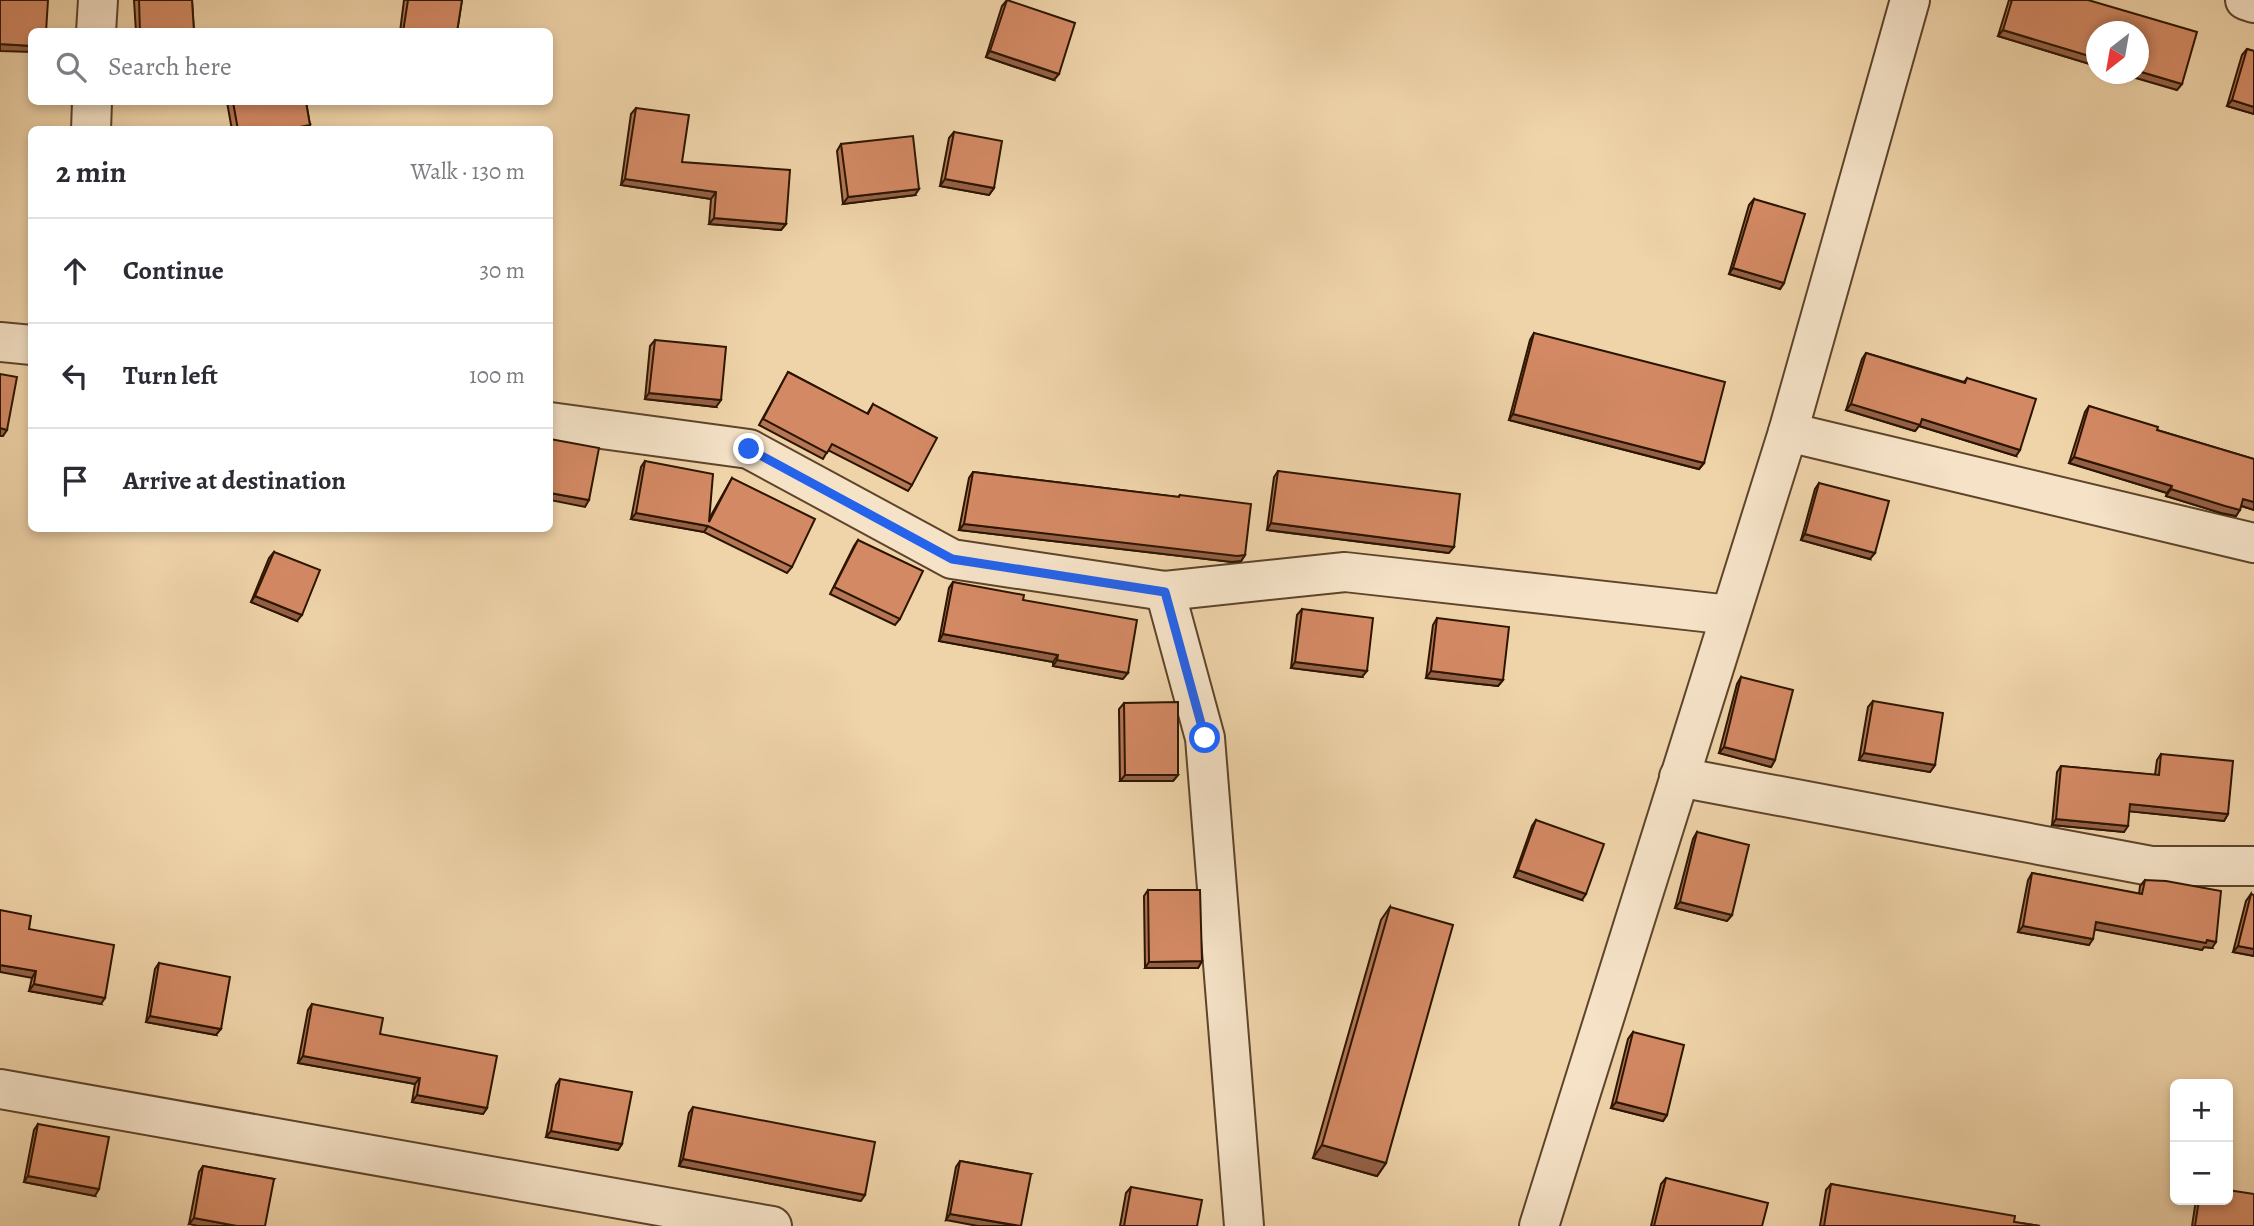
<!DOCTYPE html>
<html lang="en">
<head>
<meta charset="utf-8">
<style>
	:root { --surface:#fff; --page:#f2f2f3; --text:#2b2b33; --muted:#7c7c81; --line:#e1e1e2 }
	body { margin:0; font-family:Alegreya,serif; background:var(--page); color:var(--text) }
	.controls { position:absolute; right:21px; bottom:21px; display:grid; overflow:hidden; border-radius:10px; box-shadow:0 4px 10px #0003 }
	.controls button { width:63px; height:63px; display:grid; place-items:center; padding:0; border:0; border-bottom:2px solid var(--line); background:var(--surface); color:var(--text); font:35px sans-serif }
	.compass { position:absolute; left:2086px; top:21px; width:63px; height:63px; border-radius:50%; background:var(--surface); box-shadow:0 4px 10px #0003; rotate:211deg }
	.stop { position:absolute; width:21px; height:21px; margin:-16px; border:5px solid #2563eb; border-radius:50%; background:#fff }
	.stop.end { background:#2563eb; border-color:#fff; box-shadow:0 2px 7px #0008 }
	.list { margin:0; padding:0; list-style:none }
	h2 { display:flex; justify-content:space-between; align-items:center; height:91px; margin:0; padding:0 28px; font-size:30px }
	h2 small { font-size:23px; font-weight:400; color:var(--muted) }
	.list li { display:grid; grid-template-columns:46px 1fr auto; gap:21px; align-items:center; box-sizing:border-box; height:105px; padding:0 28px; border-top:2px solid var(--line) }
	.list b { display:block; font-size:26px; white-space:nowrap }
	.list em { font-size:23px; font-style:normal; color:var(--muted) }
	.icon { flex:none; width:38px; height:38px; fill:none; stroke:currentColor; stroke-width:2; stroke-linecap:round; stroke-linejoin:round }
	.map { position:relative; flex:none; width:2254px; height:1226px; overflow:hidden }
	.search { position:absolute; background:var(--surface); box-shadow:0 4px 10px #0003; left:28px; top:28px; width:525px; height:77px; display:flex; align-items:center; gap:18px; box-sizing:border-box; padding:0 24px; border-radius:10px; color:var(--muted); font-size:26px }
	.panel { position:absolute; background:var(--surface); box-shadow:0 4px 10px #0003; left:28px; top:126px; width:525px; height:406px; border-radius:10px }
	.map>svg:first-child { display:block }
	.lines { fill:none; stroke-linecap:round; stroke-linejoin:round }
	.minor-casing { stroke:#5d442a; stroke-width:42 }
	.minor { stroke:#f5e2c7; stroke-width:38 }
	.wall { fill:#b57656; stroke:#2c1500; stroke-width:2 }
	.shaded-wall { fill:#946046; stroke:#2c1500; stroke-width:2 }
	.building { fill:#d38964; stroke:#2c1500; stroke-width:2 }
	.route { stroke:#2563eb; stroke-width:9 }
</style>
</head>
<body>
<div class="map">
<svg width="2254" height="1226" viewBox="0 0 2254 1226">
	<rect width="100%" height="100%" fill="#efd3a9"/>
	<filter id="stains"><feTurbulence type="fractalNoise" baseFrequency=".00286" numOctaves="4"/><feColorMatrix values="0 0 0 0 .2 0 0 0 0 .09 0 0 0 0 .02 0 0 0 .5 -.17"/></filter>
	<radialGradient id="worn" r=".72"><stop offset=".6" stop-color="#630" stop-opacity="0"/><stop offset="1" stop-color="#630" stop-opacity=".3"/></radialGradient>
	<g class="lines">
		<g class="minor-casing">
			<g id="minor">
				<path d="M2245,0L2254,3"/>
				<path d="M96,32L98,0"/>
				<path d="M91,130L92,102"/>
				<path d="M0,342L32,345"/>
				<path d="M550,422L749,449L952,559L1165,591L1345,572L1730,615"/>
				<path d="M1788,432L2254,543"/>
				<path d="M1165,591L1205,738L1244,1226"/>
				<path d="M1679,777L2151,866H2254"/>
				<path d="M0,1089L772,1226"/>
				<path d="M1539,1226L1788,432L1910,0"/>
			</g>
		</g>
		<use href="#minor" class="minor"/>
	</g>
	<g class="wall">
		<path d="M134,0H192L194,32H136Z"/>
		<path d="M404,0H462L457,32H400Z"/>
		<path d="M1007,0L1054,80L986,57L1002,6Z"/>
		<path d="M2009,0H2088L2177,90L2096,32V66L1998,36Z"/>
		<path d="M2247,49L2254,51V114L2227,106L2242,55Z"/>
		<path d="M227,102H306L310,125L307,130H232Z"/>
		<path d="M636,108L682,162L786,224L781,230L709,224L711,199L621,185L631,114Z"/>
		<path d="M954,132L994,188L989,195L940,186L949,138Z"/>
		<path d="M841,144L915,195L843,204L837,151Z"/>
		<path d="M1754,199L1784,283L1780,289L1729,274L1749,205Z"/>
		<path d="M1534,333L1704,463L1699,469L1509,420L1530,340Z"/>
		<path d="M655,340L716,407L645,399L650,346Z"/>
		<path d="M1866,353L1964,382L1967,378L2016,456L1919,426L1915,431L1846,410L1862,359Z"/>
		<path d="M788,372L867,414L873,404L912,485L908,491L828,450L823,459L759,425Z"/>
		<path d="M2089,406L2157,430L2254,459V510L2241,506L2236,516L2221,513L2166,496L2167,493L2069,463L2085,412Z"/>
		<path d="M645,461L709,519L732,478L792,567L787,573L704,532L631,519L641,467Z"/>
		<path d="M1278,471L1449,553L1267,530L1274,477Z"/>
		<path d="M973,472L1178,497L1180,495L1245,555L1241,561L1232,562L959,530L969,478Z"/>
		<path d="M1819,483L1870,559L1801,540L1815,489Z"/>
		<path d="M858,540L900,619L895,625L830,594L854,546Z"/>
		<path d="M274,552L297,621L251,602L269,558Z"/>
		<path d="M953,582L1023,600L1123,679L1053,666V662L939,641L949,588Z"/>
		<path d="M1302,609L1362,677L1291,668L1297,615Z"/>
		<path d="M1437,618L1503,680L1498,686L1426,678L1433,625Z"/>
		<path d="M1741,677L1775,760L1771,767L1719,753L1737,684Z"/>
		<path d="M1873,701L1935,765L1930,772L1859,760L1868,707Z"/>
		<path d="M1124,703L1178,775L1173,781H1120L1119,709Z"/>
		<path d="M2161,754L2228,814L2224,821L2129,811L2124,832L2052,825L2057,772L2061,766L2155,775L2157,760Z"/>
		<path d="M1536,820L1582,900L1514,877L1532,826Z"/>
		<path d="M1697,832L1732,915L1727,921L1675,908L1693,839Z"/>
		<path d="M2032,873L2139,894L2140,886L2145,880L2212,948L2204,947L2202,950L2095,929L2089,945L2018,932L2028,880Z"/>
		<path d="M1148,890L1202,961L1198,968H1145L1144,896Z"/>
		<path d="M2251,894L2254,956L2233,952L2246,901Z"/>
		<path d="M1390,907L1386,1163L1377,1176L1313,1158L1381,920Z"/>
		<path d="M29,929L101,1004L29,991L32,978Z"/>
		<path d="M159,963L216,1035L146,1022L155,969Z"/>
		<path d="M312,1004L380,1034L487,1108L483,1114L412,1102L415,1084L298,1063L308,1010Z"/>
		<path d="M1633,1032L1667,1115L1663,1121L1611,1108L1628,1039Z"/>
		<path d="M560,1079L622,1144L618,1150L546,1137L556,1085Z"/>
		<path d="M693,1107L861,1201L679,1166L689,1113Z"/>
		<path d="M38,1124L95,1196L24,1182L34,1130Z"/>
		<path d="M960,1161L1031,1174L946,1220L956,1167Z"/>
		<path d="M203,1166L274,1179L189,1224L199,1172Z"/>
		<path d="M1666,1178L1762,1226H1651L1661,1184Z"/>
		<path d="M1831,1184L2014,1222L2040,1226H1820L1826,1190Z"/>
		<path d="M1131,1187L1197,1226H1120L1126,1193Z"/>
		<path d="M2196,1200H2228L2254,1226H2192Z"/>
	</g>
	<g class="shaded-wall">
		<path d="M2003,30L2096,58V66L1998,36Z"/>
		<path d="M0,44L32,46V52L0,51Z"/>
		<path d="M990,51L1059,74L1054,80L986,57Z"/>
		<path d="M2138,71L2182,84L2177,90L2122,74H2138Z"/>
		<path d="M2232,100L2254,107V114L2227,106Z"/>
		<path d="M310,125L307,130H284Z"/>
		<path d="M625,179L716,192L711,199L621,185Z"/>
		<path d="M945,179L994,188L989,195L940,186Z"/>
		<path d="M919,189L915,195L843,204L848,197Z"/>
		<path d="M714,218L786,224L781,230L709,224Z"/>
		<path d="M1733,268L1784,283L1780,289L1729,274Z"/>
		<path d="M649,393L721,400L716,407L645,399Z"/>
		<path d="M1851,404L1922,419L2020,450L2016,456L1919,426L1915,431L1846,410Z"/>
		<path d="M1513,414L1704,463L1699,469L1509,420Z"/>
		<path d="M0,428L7,430L3,436H0Z"/>
		<path d="M2074,457L2172,486L2167,493L2069,463Z"/>
		<path d="M2171,489L2240,510L2236,516L2221,513L2166,496Z"/>
		<path d="M550,493L589,500L585,507L550,500Z"/>
		<path d="M2243,499L2254,502V510L2239,505Z"/>
		<path d="M636,513L708,526L704,532L631,519Z"/>
		<path d="M1271,523L1454,547L1449,553L1267,530Z"/>
		<path d="M964,524L1245,555L1241,561L1232,562L959,530Z"/>
		<path d="M1805,534L1875,553L1870,559L1801,540Z"/>
		<path d="M255,596L302,615L297,621L251,602Z"/>
		<path d="M943,634L1058,655L1053,662L939,641Z"/>
		<path d="M1057,660L1128,673L1123,679L1053,666Z"/>
		<path d="M1295,662L1367,671L1362,677L1291,668Z"/>
		<path d="M1431,671L1503,680L1498,686L1426,678Z"/>
		<path d="M1724,747L1775,760L1771,767L1719,753Z"/>
		<path d="M1864,753L1935,765L1930,772L1859,760Z"/>
		<path d="M1125,775H1178L1173,781H1120Z"/>
		<path d="M2130,804L2228,814L2224,821L2126,811Z"/>
		<path d="M2056,819L2128,826L2124,832L2052,825Z"/>
		<path d="M1518,870L1586,894L1582,900L1514,877Z"/>
		<path d="M1680,902L1732,915L1727,921L1675,908Z"/>
		<path d="M2096,922L2207,940L2216,942L2212,948L2204,947L2202,950L2092,929Z"/>
		<path d="M2023,926L2093,939L2089,945L2018,932Z"/>
		<path d="M2238,946L2254,949V956L2233,952Z"/>
		<path d="M1202,961L1198,968H1145L1149,962Z"/>
		<path d="M0,965L36,971L32,978L0,972Z"/>
		<path d="M34,984L105,998L101,1004L29,991Z"/>
		<path d="M150,1016L221,1029L216,1035L146,1022Z"/>
		<path d="M303,1056L420,1078L415,1084L298,1063Z"/>
		<path d="M417,1095L487,1108L483,1114L412,1102Z"/>
		<path d="M1616,1102L1667,1115L1663,1121L1611,1108Z"/>
		<path d="M551,1131L622,1144L618,1150L546,1137Z"/>
		<path d="M1322,1145L1386,1163L1377,1176L1313,1158Z"/>
		<path d="M683,1159L865,1195L861,1201L679,1166Z"/>
		<path d="M28,1176L99,1189L95,1196L24,1182Z"/>
		<path d="M950,1214L1018,1226H978L946,1220Z"/>
		<path d="M194,1218L237,1226H198L189,1224Z"/>
	</g>
	<g class="building">
		<path d="M0,0H48L46,32H32V46L0,44Z"/>
		<path d="M139,0H192L194,32H140Z"/>
		<path d="M408,0H462L457,32H403Z"/>
		<path d="M1007,0L1075,23L1059,74L990,51Z"/>
		<path d="M2012,0H2088L2197,32L2182,84L2138,71V32H2096V58L2003,30Z"/>
		<path d="M2247,49L2254,51V107L2232,100Z"/>
		<path d="M233,102H306L310,125L284,130H238Z"/>
		<path d="M636,108L689,115L682,162L790,170L786,224L714,218L716,192L625,179Z"/>
		<path d="M954,132L1002,141L994,188L945,179Z"/>
		<path d="M913,136L919,189L848,197L841,144Z"/>
		<path d="M1754,199L1805,214L1784,283L1733,268Z"/>
		<path d="M1534,333L1725,382L1704,463L1513,414Z"/>
		<path d="M655,340L726,347L721,400L649,393Z"/>
		<path d="M1866,353L1965,383L1967,378L2036,399L2020,450L1922,419L1920,425L1851,404Z"/>
		<path d="M788,372L868,414L873,404L937,438L912,485L832,444L827,453L763,419Z"/>
		<path d="M0,374L17,377L7,430L0,428Z"/>
		<path d="M2089,406L2158,427L2157,430L2254,459V502L2243,499L2240,510L2225,506L2171,489L2172,486L2074,457Z"/>
		<path d="M550,439L599,448L589,500L550,493Z"/>
		<path d="M645,461L713,474L709,522L732,478L815,519L792,567L708,526L636,513Z"/>
		<path d="M1278,471L1460,494L1454,547L1271,523Z"/>
		<path d="M973,472L1179,497L1180,495L1251,504L1245,555L1237,556L964,524Z"/>
		<path d="M1819,483L1889,501L1875,553L1805,534Z"/>
		<path d="M858,540L923,571L900,619L834,587Z"/>
		<path d="M274,552L320,570L302,615L255,596Z"/>
		<path d="M953,582L1024,595L1023,600L1137,620L1128,673L1057,660L1058,655L943,634Z"/>
		<path d="M1302,609L1373,618L1367,671L1295,662Z"/>
		<path d="M1437,618L1509,627L1503,680L1431,671Z"/>
		<path d="M1741,677L1793,690L1775,760L1724,747Z"/>
		<path d="M1873,701L1943,713L1935,765L1864,753Z"/>
		<path d="M1178,702V775H1125L1124,703Z"/>
		<path d="M2161,754L2233,761L2228,814L2130,804L2128,826L2056,819L2061,766L2159,775Z"/>
		<path d="M1536,820L1604,844L1586,894L1518,870Z"/>
		<path d="M1697,832L1749,845L1732,915L1680,902Z"/>
		<path d="M2032,873L2142,894L2145,880L2166,881L2221,891L2216,942L2207,940L2206,943L2096,922L2093,939L2023,926Z"/>
		<path d="M1148,890H1200L1202,961L1149,962Z"/>
		<path d="M2251,894L2254,895V949L2238,946Z"/>
		<path d="M1390,907L1453,925L1386,1163L1322,1145Z"/>
		<path d="M0,910L31,916L29,929L114,945L105,998L34,984L36,971L0,965Z"/>
		<path d="M159,963L230,977L221,1029L150,1016Z"/>
		<path d="M312,1004L383,1018L380,1034L497,1056L487,1108L417,1095L420,1078L303,1056Z"/>
		<path d="M1633,1032L1684,1045L1667,1115L1616,1102Z"/>
		<path d="M560,1079L632,1092L622,1144L551,1131Z"/>
		<path d="M693,1107L875,1142L865,1195L683,1159Z"/>
		<path d="M38,1124L109,1137L99,1189L28,1176Z"/>
		<path d="M960,1161L1031,1174L1021,1226L950,1214Z"/>
		<path d="M203,1166L274,1179L265,1226H237L194,1218Z"/>
		<path d="M1666,1178L1768,1203L1762,1226H1654Z"/>
		<path d="M1831,1184L2015,1216L2014,1222L2040,1226H1824Z"/>
		<path d="M1131,1187L1202,1200L1197,1226H1124Z"/>
		<path d="M2228,1190L2254,1194V1226H2195L2199,1200H2228Z"/>
	</g>
	<g class="lines">
		<path class="route" d="M749,449L952,559L1165,592L1205,738"/>
	</g>
	<rect width="100%" height="100%" filter="url(#stains)"/>
	<rect width="100%" height="100%" fill="url(#worn)"/>
</svg>
<div class="controls">
<button>+</button>
<button>−</button>
</div>
<svg class="compass" viewBox="-18 -18 36 36"><path d="M0-13l5 13h-10z" fill="#e53935"/><path d="M0 13l5-13h-10z" fill="#7c7c81"/></svg>
<div class="stop" style="left:1205px;top:738px"></div>
<div class="stop end" style="left:749px;top:449px"></div>
<div class="search"><svg class="icon" aria-label="search" viewBox="0 0 24 24"><circle cx="10" cy="10" r="6"/><path d="M15 15l6 6"/></svg>Search here</div>
<section class="panel">
<h2>2 min<small>Walk · 130 m</small></h2>
<ul class="list">
<li><svg class="icon" aria-label="ahead" viewBox="0 0 24 24"><path d="M12 20V5M6 11l6-6 6 6"/></svg><div><b>Continue</b></div><em>30 m</em></li>
<li><svg class="icon" aria-label="left" viewBox="0 0 24 24"><path d="M17 20v-9H6M10 6l-5 5 5 5"/></svg><div><b>Turn left</b></div><em>100 m</em></li>
<li><svg class="icon" aria-label="arrive" viewBox="0 0 24 24"><path d="M6 21V4h12l-3 4 3 4H6"/></svg><div><b>Arrive at destination</b></div></li>
</ul>
</section>
</div>
</body>
</html>
